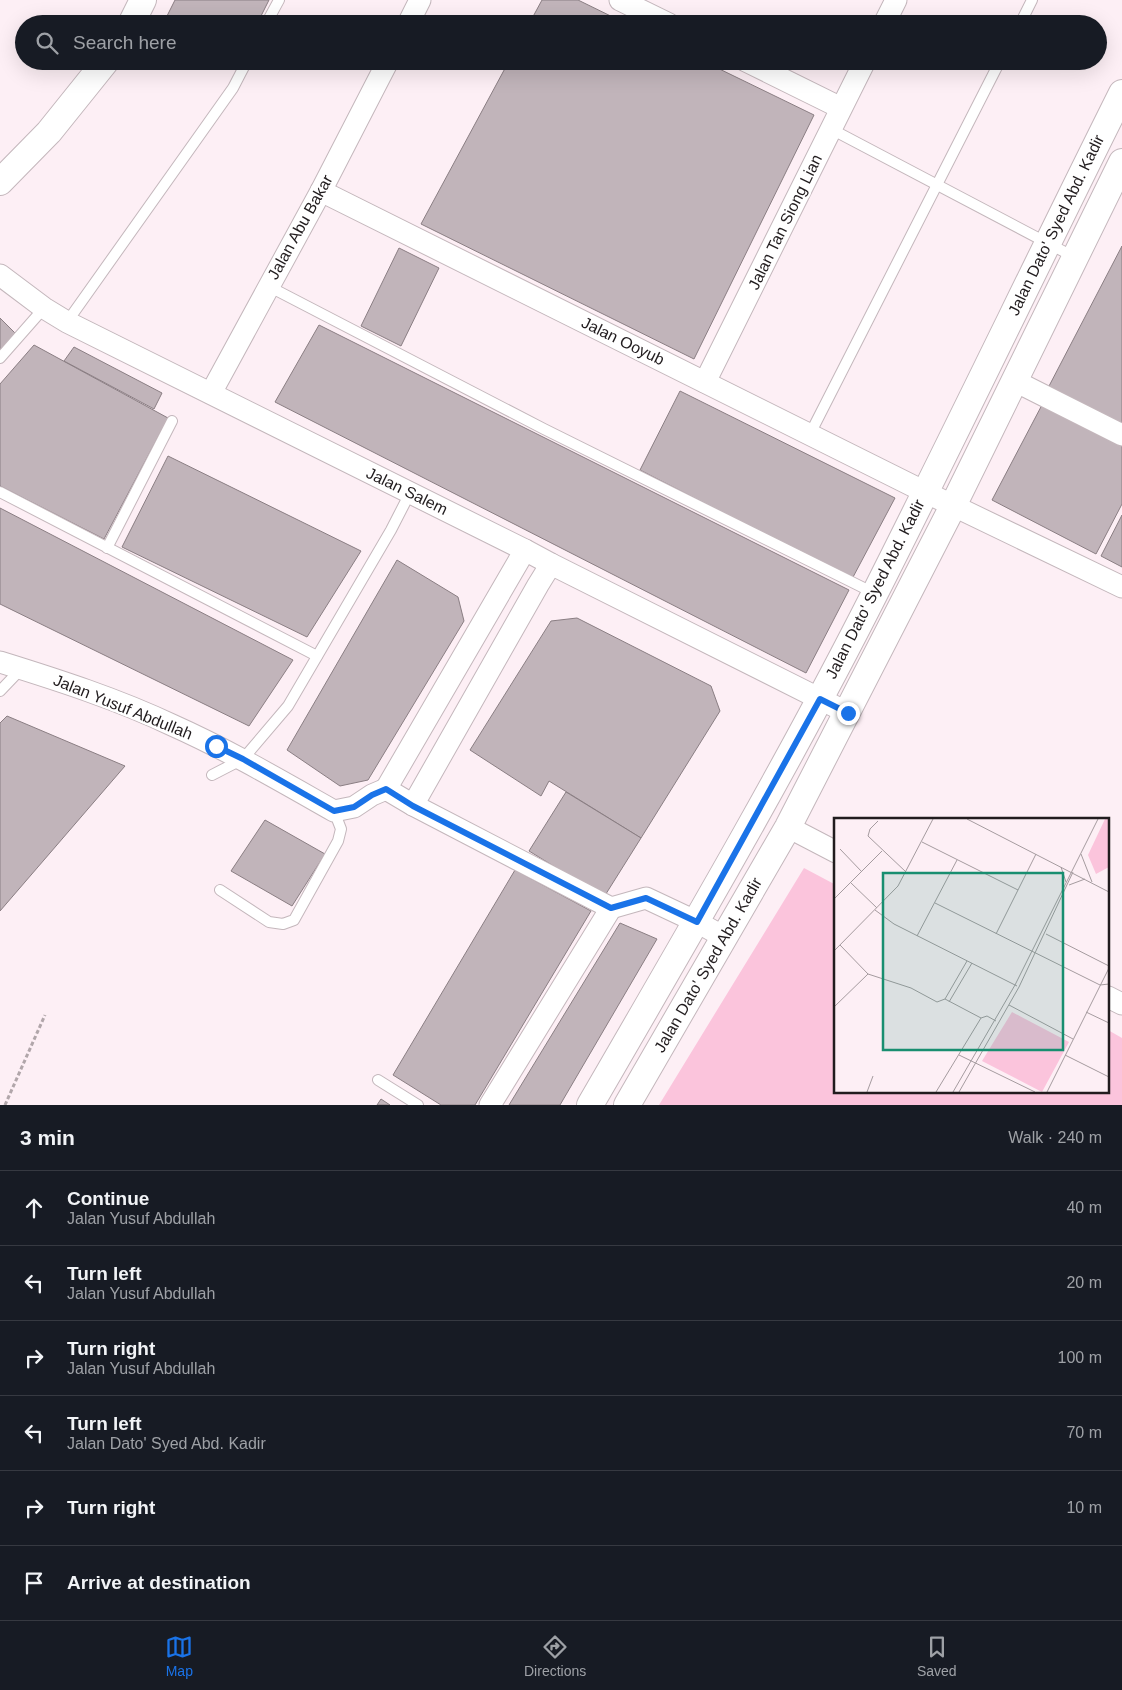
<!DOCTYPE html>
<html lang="en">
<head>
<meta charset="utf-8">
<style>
	:root { --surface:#171b24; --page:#20242c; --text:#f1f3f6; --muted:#9ea1a6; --line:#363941; --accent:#1a73e8 }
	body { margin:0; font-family:Arial,sans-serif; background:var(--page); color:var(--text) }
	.stop { position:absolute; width:15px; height:15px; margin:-11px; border:4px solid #1a73e8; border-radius:50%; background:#fff }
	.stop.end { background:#1a73e8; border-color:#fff; box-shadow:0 1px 5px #0008 }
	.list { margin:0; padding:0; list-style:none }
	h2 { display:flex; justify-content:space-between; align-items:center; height:65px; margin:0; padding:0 20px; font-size:21px }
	h2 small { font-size:16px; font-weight:400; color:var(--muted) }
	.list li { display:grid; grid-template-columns:32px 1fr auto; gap:15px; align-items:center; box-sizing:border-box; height:75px; padding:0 20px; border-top:1px solid var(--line) }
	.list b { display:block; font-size:19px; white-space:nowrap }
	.list p { margin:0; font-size:16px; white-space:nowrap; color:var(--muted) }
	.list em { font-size:16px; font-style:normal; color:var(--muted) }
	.icon { flex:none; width:28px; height:28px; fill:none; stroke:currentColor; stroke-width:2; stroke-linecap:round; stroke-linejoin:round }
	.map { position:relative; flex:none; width:1122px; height:1105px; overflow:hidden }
	.search { position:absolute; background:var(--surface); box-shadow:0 5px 20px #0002; left:15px; right:15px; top:15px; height:55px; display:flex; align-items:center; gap:12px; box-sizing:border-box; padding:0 18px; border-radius:28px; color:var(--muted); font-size:19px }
	.sheet { height:515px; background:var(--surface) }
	nav { display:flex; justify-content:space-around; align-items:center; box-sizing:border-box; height:70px; border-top:1px solid var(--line); background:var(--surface); font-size:14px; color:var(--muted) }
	nav a { display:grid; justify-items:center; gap:2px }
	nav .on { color:var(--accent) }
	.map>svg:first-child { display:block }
	.green { fill:#fbc4dc }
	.building { fill:#c1b4ba; stroke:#8a7e83 }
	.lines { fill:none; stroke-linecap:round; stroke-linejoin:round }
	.service-casing { stroke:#c4b7bc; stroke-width:12 }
	.minor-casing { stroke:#c4b7bc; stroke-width:23 }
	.tertiary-casing { stroke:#c4b7bc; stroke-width:28 }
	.path { stroke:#b1a6aa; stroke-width:3; stroke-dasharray:4 2.5; stroke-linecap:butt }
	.service { stroke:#fff; stroke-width:10 }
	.minor { stroke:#fff; stroke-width:21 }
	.tertiary { stroke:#fff; stroke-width:26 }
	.route { stroke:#1a73e8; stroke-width:6 }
	.labels { text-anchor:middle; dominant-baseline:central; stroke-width:4.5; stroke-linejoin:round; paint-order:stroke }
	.street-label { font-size:16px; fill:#211c1e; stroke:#fff }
	.inset-road { fill:none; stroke:#a59b9f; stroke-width:1 }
	.view { fill:#188e70; fill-opacity:0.15; stroke:#188e70; stroke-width:2.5 }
	.inset-edge { fill:none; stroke:#211c1e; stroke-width:2.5 }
</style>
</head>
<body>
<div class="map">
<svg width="1122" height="1105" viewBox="0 0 1122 1105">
	<rect width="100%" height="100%" fill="#fdeff5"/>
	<path class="green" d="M804,868L836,885V1091H1108V1030L1122,1038V1105H659Z"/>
	<g class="building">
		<path d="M175,0H269L257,24H163Z"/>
		<path d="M542,0H578L627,24H529Z"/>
		<path d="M221,61H237L234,68Z"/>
		<path d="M509,61H703L814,115L694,359L421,224Z"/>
		<path d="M1122,246V426L1048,388Z"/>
		<path d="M399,248L439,268L401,346L361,326Z"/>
		<path d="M0,318L16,334L0,350Z"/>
		<path d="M319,325L849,590L806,673L275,402Z"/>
		<path d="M34,345L168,418L104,539L0,486V384Z"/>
		<path d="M74,347L162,393L154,409L64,361Z"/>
		<path d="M680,391L895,498L852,579L640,470Z"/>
		<path d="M1043,403L1122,444V504L1096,554L992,500Z"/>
		<path d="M168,456L361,551L307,637L122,547Z"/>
		<path d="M0,508L293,660L249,726L0,604Z"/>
		<path d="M1122,515V567L1101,556Z"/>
		<path d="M397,560L458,597L464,621L368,780L340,786L287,750Z"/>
		<path d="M577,618L711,686L720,711L641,838L549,781L541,796L470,750L551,621Z"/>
		<path d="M7,716L125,766L0,911V723Z"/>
		<path d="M566,792L641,838L604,897L529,851Z"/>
		<path d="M265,820L325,854L292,906L231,871Z"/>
		<path d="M515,870L591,911L475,1105H441L393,1075Z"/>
		<path d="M620,923L657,939L560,1105H509Z"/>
		<path d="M381,1099L390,1105H377Z"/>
	</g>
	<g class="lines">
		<g class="service-casing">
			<g id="service">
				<path d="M266,24L279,0"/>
				<path d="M1020,24L1032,0"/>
				<path d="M831,129L1076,258"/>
				<path d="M268,286L544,429L874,593"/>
				<path d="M67,322L233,88L247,61"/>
				<path d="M0,358L44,308"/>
				<path d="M810,434L1000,61"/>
				<path d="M0,492L317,656"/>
				<path d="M107,548L172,421"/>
				<path d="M0,691L22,668"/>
				<path d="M212,775L243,759L288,706L391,530L410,493"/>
				<path d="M220,890L269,922L283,924L294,920L338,841L341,829L334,811"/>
				<path d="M378,1080L418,1105"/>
			</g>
		</g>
		<g class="minor-casing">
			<g id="minor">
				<path d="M620,0L669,24"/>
				<path d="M408,24L420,0"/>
				<path d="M884,24L896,0"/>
				<path d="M746,61L841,108"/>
				<path d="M321,191L925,492L1122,587"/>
				<path d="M0,275L44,308L67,322L525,550L551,564L848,713"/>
				<path d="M1015,381L1122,435"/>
				<path d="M705,382L865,61"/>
				<path d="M211,393L321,191L388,61"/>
				<path d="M0,662C58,680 117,699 172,725C228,750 281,781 334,811L354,807L372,795L386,789L413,805L611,908L646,898L697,922L724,937"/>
				<path d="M386,789L525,550"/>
				<path d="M413,805L538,585L551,564"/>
				<path d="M788,827L836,852"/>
				<path d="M1108,997L1122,1004"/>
				<path d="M490,1105L611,908"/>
			</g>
		</g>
		<g class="tertiary-casing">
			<g id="tertiary">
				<path d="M131,24L143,0"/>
				<path d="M0,182L49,132L106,61"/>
				<path d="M590,1105C688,936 787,767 875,593C959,427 1039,259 1122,93"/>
				<path d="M627,1105L788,827L953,506L1122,162"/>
			</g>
		</g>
		<path class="path" d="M5,1105L45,1015"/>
		<use href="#service" class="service"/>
		<use href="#minor" class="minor"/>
		<use href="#tertiary" class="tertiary"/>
	</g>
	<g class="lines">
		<path class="route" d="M216,746L243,759L334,811L354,807L372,795L386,789L413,806L611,908L646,898L697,922L820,699L848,713"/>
	</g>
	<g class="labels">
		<g class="street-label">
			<text transform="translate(785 222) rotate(-64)">Jalan Tan Siong Lian</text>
			<text transform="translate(1056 225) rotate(-64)">Jalan Dato' Syed Abd. Kadir</text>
			<text transform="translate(300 227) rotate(-61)">Jalan Abu Bakar</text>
			<text transform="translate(623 341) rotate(26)">Jalan Ooyub</text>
			<text transform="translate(407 491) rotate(26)">Jalan Salem</text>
			<text transform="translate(875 589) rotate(-63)">Jalan Dato' Syed Abd. Kadir</text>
			<text transform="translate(123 707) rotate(22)">Jalan Yusuf Abdullah</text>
			<text transform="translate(708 965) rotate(-60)">Jalan Dato' Syed Abd. Kadir</text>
		</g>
	</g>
	<g transform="translate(834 818)">
		<rect width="275" height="275" fill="#fdeff5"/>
		<path d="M271,1H275V49L262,56L254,37ZM178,194L235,224L208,274L148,243Z" fill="#fbc4dc"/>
		<path class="inset-road" d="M133,1L275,74M44,3L36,11L34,18L72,54M88,24L184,72M6,31L28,54M247,36L258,64M227,49L232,64M17,65L43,90M235,67L251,61M0,81L48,33M101,85L266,167L275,166M41,92L60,106L183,168M162,116L202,36M212,116L275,148M83,118L123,42M6,127L34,156L77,170L103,184L111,181L147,200L153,198L162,203M0,133L64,68L99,1M111,181L133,143M115,184L138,145M175,187L239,221M0,189L34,156M252,194L275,205M125,237L201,274M231,237L275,259M33,274L39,258M102,274L147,200M119,274L181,167L264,1M125,274L185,169L239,54M213,274L275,150"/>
		<path class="view" d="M49,55H229V232H49Z"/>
		<rect width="275" height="275" class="inset-edge"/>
	</g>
</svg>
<div class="stop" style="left:216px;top:746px"></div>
<div class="stop end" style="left:848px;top:713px"></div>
<div class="search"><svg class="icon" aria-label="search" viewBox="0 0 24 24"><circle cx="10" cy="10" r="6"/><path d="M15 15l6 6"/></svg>Search here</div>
</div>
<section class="sheet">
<h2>3 min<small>Walk · 240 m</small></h2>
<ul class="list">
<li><svg class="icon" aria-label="ahead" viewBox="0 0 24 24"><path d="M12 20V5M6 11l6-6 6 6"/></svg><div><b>Continue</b><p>Jalan Yusuf Abdullah</p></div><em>40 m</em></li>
<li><svg class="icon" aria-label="left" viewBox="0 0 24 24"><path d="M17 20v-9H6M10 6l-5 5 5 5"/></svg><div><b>Turn left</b><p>Jalan Yusuf Abdullah</p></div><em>20 m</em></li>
<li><svg class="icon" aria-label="right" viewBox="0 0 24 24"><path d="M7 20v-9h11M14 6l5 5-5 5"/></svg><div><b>Turn right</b><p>Jalan Yusuf Abdullah</p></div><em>100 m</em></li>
<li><svg class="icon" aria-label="left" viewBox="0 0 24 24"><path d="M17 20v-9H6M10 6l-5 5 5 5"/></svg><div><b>Turn left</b><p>Jalan Dato' Syed Abd. Kadir</p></div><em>70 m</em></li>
<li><svg class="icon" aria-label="right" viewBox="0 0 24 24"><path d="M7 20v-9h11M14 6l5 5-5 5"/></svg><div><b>Turn right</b></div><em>10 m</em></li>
<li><svg class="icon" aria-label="arrive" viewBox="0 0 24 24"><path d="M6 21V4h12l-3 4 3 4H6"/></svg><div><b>Arrive at destination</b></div></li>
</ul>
</section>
<nav>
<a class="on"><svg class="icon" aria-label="map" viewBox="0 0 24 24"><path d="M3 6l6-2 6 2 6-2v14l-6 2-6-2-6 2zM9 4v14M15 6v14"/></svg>Map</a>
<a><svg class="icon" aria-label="directions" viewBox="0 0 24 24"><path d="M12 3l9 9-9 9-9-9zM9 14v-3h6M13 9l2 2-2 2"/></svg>Directions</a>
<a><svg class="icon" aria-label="saved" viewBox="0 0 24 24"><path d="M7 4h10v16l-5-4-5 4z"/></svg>Saved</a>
</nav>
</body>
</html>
